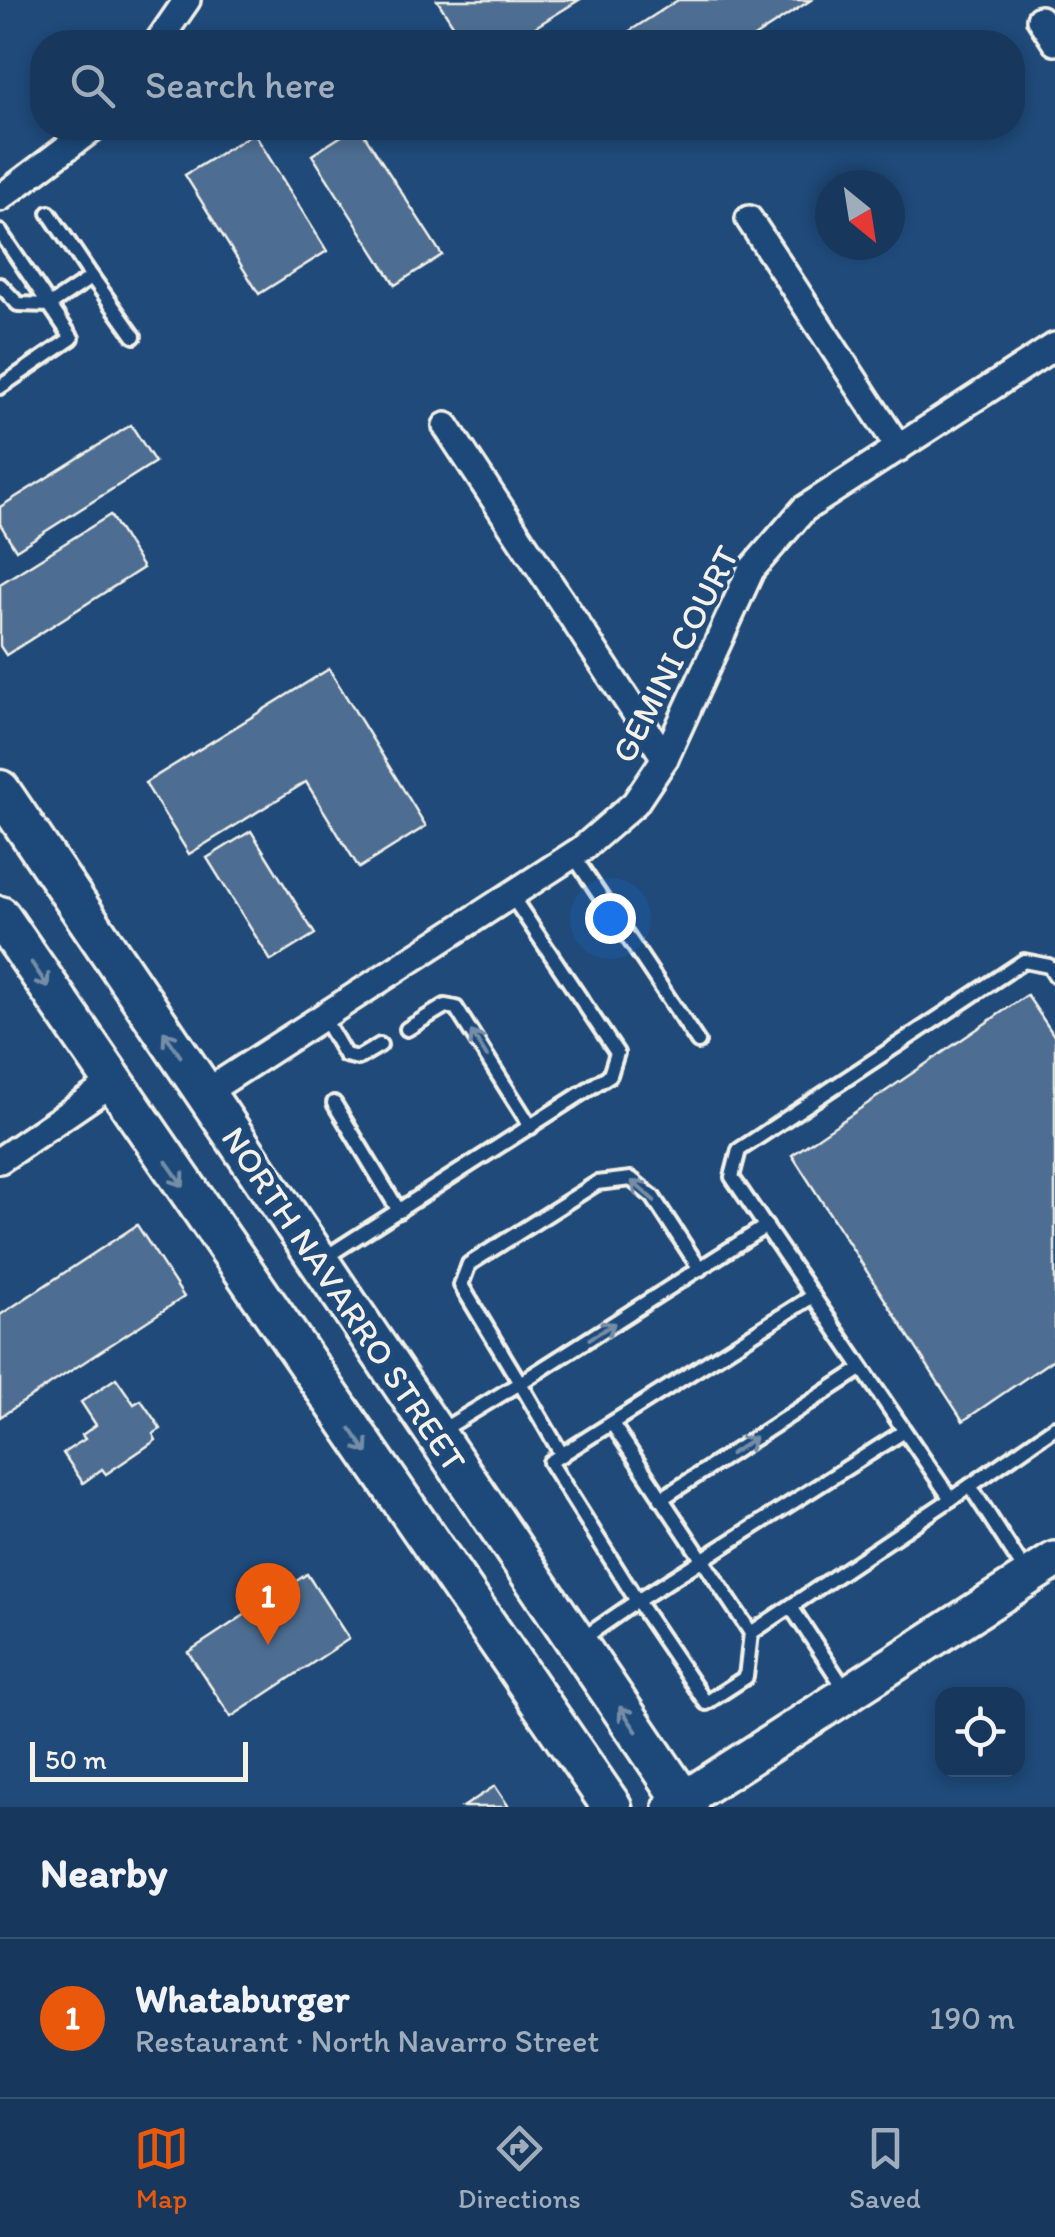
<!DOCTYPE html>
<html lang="en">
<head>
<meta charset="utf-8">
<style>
	:root { --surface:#17385c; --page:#203f62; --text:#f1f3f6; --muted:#9eacbb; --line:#365272; --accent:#ea580c }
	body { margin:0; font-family:Itim,sans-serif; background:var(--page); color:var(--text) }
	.controls { position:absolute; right:30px; bottom:30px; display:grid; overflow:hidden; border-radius:20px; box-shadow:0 5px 15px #0003 }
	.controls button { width:90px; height:90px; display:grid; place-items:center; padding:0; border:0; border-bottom:2px solid var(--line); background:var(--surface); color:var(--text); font:50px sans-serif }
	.compass { position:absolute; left:815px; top:170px; width:90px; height:90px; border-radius:50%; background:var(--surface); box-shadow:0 5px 15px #0003; rotate:150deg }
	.scale { position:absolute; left:30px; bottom:25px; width:218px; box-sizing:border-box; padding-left:10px; border:5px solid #f4f1e8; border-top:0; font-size:28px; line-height:35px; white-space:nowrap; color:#f4f1e8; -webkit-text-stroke:8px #1f4a7a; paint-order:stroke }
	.you { position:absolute; left:610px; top:918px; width:35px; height:35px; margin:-25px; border:8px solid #fff; border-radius:50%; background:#1a73e8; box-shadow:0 0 0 15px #1a73e833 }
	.badge { display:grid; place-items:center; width:65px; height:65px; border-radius:50%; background:var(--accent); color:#fff; font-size:32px; font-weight:700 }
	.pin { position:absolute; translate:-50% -82px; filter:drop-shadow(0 2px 5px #0008) }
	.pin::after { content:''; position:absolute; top:52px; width:35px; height:30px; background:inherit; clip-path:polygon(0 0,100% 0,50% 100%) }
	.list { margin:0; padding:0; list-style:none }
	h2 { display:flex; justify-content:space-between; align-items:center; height:130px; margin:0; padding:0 40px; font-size:42px }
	h2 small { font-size:32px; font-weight:400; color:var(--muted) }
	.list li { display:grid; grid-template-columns:65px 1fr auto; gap:30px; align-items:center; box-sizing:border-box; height:160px; padding:0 40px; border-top:2px solid var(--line) }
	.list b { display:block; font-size:38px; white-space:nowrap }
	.list p { margin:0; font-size:32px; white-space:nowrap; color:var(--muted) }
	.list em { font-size:32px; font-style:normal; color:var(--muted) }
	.icon { flex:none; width:55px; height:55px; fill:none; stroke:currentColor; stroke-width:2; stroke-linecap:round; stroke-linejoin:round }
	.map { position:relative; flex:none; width:1055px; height:1807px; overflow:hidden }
	.search { position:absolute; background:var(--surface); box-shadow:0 5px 15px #0003; left:30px; right:30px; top:30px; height:110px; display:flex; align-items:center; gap:25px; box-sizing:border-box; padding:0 35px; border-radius:40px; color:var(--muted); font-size:38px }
	.sheet { height:290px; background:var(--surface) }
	nav { display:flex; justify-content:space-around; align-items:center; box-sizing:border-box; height:140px; border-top:2px solid var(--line); background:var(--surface); font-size:28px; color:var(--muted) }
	nav a { display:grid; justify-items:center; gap:5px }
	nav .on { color:var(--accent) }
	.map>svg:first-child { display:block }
	.building { fill:#4d6e92; stroke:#f4f1e8; stroke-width:2.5 }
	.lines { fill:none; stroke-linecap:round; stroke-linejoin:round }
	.lane-casing { stroke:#f4f1e8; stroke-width:20 }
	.street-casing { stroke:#f4f1e8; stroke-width:32 }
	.secondary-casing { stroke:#f4f1e8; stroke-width:42 }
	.primary-casing { stroke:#f4f1e8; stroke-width:45 }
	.lane { stroke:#1f4a7a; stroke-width:12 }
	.street { stroke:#1f4a7a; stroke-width:25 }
	.secondary { stroke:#1f4a7a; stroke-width:35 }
	.primary { stroke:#1f4a7a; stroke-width:38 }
	.oneway { stroke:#748da6 }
	.labels { text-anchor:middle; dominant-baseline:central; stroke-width:8; stroke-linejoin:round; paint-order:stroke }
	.street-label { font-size:35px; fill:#f4f1e8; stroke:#1f4a7a }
</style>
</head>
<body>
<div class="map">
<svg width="1055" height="1807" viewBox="0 0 1055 1807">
	<rect width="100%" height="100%" fill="#1f4a7a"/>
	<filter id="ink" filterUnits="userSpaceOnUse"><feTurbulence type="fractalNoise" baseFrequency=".01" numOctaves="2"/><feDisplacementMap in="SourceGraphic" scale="20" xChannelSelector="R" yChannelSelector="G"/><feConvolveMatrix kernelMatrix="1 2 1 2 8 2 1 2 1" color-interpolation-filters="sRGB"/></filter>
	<g filter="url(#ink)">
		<g class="building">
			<path d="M437,0H579L511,42H464Z"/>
			<path d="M678,0H811L746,42H635L628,32Z"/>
			<path d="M354,128H360L442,255L395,285L312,155Z"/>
			<path d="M254,133L327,251L259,294L185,175Z"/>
			<path d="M131,425L155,462L16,550L0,524V507Z"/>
			<path d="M110,515L143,568L6,655L0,646V584Z"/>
			<path d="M329,669L426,826L359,868L306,782L189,854L145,783Z"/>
			<path d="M251,831L315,934L271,961L207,858Z"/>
			<path d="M1027,995L1055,1037V1358L963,1421L792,1155Z"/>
			<path d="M137,1225L184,1297L0,1417V1315Z"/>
			<path d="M116,1378L134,1404L141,1400L161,1429L153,1434L156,1440L106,1474L102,1469L83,1483L63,1453L85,1439L82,1435L96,1425L81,1402Z"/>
			<path d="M307,1574L349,1639L231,1717L188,1652Z"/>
			<path d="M495,1786L509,1807H463Z"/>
		</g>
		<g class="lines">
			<g class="lane-casing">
				<g id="lane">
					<path d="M0,232L72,338L0,387"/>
					<path d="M92,277L134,336"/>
					<path d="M0,285L18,304L50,305L92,277L49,213"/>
					<path d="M573,855L698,1042"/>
					<path d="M323,1017L345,1055L358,1058L380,1045"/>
					<path d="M407,1029L445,1006L456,1008L531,1127"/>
					<path d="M334,1103L399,1211"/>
					<path d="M321,1260L610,1075L617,1053L511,895"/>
					<path d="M700,1269L653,1197L631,1179L597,1183L469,1264L461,1285L520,1383L766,1226"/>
					<path d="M613,1425L751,1633L951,1499L732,1177L739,1150L1024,961L1049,966L1055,975"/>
					<path d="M439,1432L520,1383L562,1455"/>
					<path d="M970,1486L1028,1576"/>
					<path d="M661,1499L861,1369"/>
					<path d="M951,1499L1055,1427"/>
					<path d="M791,1607L847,1692"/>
					<path d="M751,1633L746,1677L706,1703L637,1601L903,1432"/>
					<path d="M582,1639L637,1601L550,1462L813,1296"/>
				</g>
			</g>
			<g class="street-casing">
				<g id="street">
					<path d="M1040,19L1055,42"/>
					<path d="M158,42L187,0"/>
					<path d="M0,198L93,128"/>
					<path d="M749,219L899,448"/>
					<path d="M446,426L665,758"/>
					<path d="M205,1093L582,849L635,803L665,758L751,570L804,509L1055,346"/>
					<path d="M0,1160L112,1083"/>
				</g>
			</g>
			<g class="secondary-casing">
				<path id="secondary" d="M672,1807L1055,1560"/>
			</g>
			<g class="primary-casing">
				<g id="primary">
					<path d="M0,790L688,1807"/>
					<path d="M0,916L612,1807"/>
				</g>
			</g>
			<use href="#lane" class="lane"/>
			<use href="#street" class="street"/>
			<use href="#secondary" class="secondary"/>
			<use href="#primary" class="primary"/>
		</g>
		<defs><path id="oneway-shaft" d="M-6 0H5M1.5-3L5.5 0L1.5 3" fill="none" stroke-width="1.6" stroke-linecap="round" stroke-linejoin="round" transform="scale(2.5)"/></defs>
		<g class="oneway">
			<use href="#oneway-shaft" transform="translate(40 975) rotate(56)"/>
			<use href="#oneway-shaft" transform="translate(172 1044) rotate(-124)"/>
			<use href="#oneway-shaft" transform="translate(479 1044) rotate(-122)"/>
			<use href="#oneway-shaft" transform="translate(175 1174) rotate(55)"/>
			<use href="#oneway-shaft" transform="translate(643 1191) rotate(-139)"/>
			<use href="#oneway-shaft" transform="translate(602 1331) rotate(-32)"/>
			<use href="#oneway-shaft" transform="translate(359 1441) rotate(55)"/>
			<use href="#oneway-shaft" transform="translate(743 1446) rotate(-33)"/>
			<use href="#oneway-shaft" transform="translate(628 1719) rotate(-124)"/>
		</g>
	</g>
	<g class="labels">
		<g class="street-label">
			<text transform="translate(675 654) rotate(-63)">GEMINI COURT</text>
			<text transform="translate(344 1299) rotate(56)">NORTH NAVARRO STREET</text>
		</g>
	</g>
</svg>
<div class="controls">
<button><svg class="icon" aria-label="locate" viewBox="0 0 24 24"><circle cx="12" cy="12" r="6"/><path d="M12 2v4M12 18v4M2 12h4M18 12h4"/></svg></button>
</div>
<svg class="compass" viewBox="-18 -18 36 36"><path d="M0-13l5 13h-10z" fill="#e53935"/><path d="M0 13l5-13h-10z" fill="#9eacbb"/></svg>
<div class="scale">50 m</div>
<div class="you"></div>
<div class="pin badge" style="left:268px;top:1645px">1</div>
<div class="search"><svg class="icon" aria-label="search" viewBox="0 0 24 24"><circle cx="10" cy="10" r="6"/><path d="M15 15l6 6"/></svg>Search here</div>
</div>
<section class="sheet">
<h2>Nearby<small></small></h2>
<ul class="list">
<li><span class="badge">1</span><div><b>Whataburger</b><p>Restaurant · North Navarro Street</p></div><em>190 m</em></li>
</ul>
</section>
<nav>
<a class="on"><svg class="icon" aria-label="map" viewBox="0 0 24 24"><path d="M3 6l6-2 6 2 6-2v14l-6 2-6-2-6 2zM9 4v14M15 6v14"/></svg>Map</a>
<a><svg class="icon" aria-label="directions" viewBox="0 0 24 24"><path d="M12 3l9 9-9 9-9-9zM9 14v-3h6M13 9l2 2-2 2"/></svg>Directions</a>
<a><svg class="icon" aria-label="saved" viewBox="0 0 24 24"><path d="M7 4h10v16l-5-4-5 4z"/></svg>Saved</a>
</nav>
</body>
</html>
